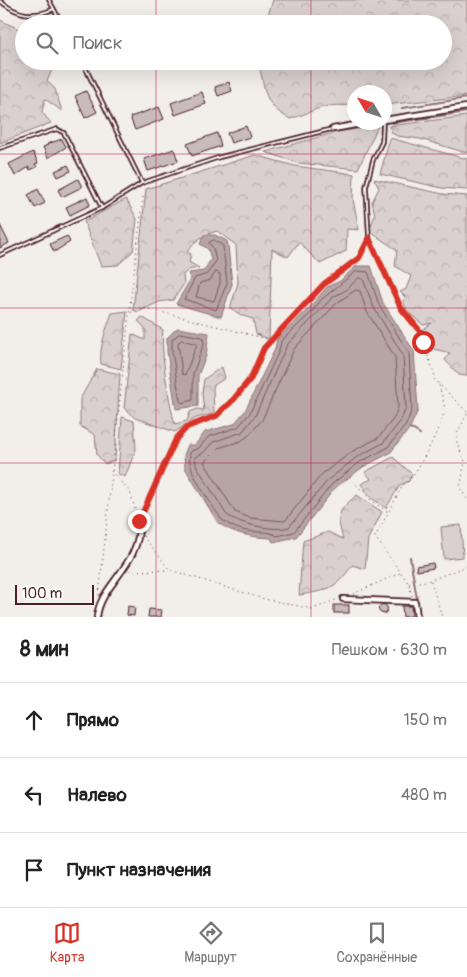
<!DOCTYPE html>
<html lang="ru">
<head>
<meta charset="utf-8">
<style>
	:root { --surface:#fff; --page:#f6f6f6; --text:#222; --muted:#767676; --line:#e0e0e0; --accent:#d93025 }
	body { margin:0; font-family:Pangolin,sans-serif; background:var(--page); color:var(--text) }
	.compass { position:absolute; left:347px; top:85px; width:45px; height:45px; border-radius:50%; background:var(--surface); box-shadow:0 5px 20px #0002; rotate:309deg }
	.scale { position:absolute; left:15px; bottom:12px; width:79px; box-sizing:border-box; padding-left:5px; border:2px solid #4a1f2b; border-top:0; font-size:14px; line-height:18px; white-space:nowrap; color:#4a1f2b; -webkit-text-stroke:4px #fdfcf7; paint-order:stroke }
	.stop { position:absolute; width:15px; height:15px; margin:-11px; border:4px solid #d93025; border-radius:50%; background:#fff }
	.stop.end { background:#d93025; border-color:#fff; box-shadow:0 1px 5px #0008 }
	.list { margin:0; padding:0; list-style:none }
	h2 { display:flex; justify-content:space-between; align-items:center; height:65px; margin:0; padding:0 20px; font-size:21px }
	h2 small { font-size:16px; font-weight:400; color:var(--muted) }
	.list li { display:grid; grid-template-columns:32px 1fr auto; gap:15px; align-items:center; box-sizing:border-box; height:75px; padding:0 20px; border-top:1px solid var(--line) }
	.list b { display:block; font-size:19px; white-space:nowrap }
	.list em { font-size:16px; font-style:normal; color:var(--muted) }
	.icon { flex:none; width:28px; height:28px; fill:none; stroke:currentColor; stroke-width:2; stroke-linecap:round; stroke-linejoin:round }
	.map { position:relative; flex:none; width:467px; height:617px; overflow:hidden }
	.search { position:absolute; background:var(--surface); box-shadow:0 5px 20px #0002; left:15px; right:15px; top:15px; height:55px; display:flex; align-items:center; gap:12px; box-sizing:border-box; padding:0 18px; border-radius:28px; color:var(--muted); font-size:19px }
	.sheet { height:290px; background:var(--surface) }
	nav { display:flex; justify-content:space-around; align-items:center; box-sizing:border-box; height:70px; border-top:1px solid var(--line); background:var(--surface); font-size:14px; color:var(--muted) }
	nav a { display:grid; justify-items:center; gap:2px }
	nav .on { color:var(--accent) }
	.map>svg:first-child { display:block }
	.forest { fill:url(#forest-crowns); stroke:#92787d }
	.pitch { fill:#d9d0cf; stroke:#92787d }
	.water { fill:#b7a5a6; stroke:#8b6f75 }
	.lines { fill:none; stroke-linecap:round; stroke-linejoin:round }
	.shore { stroke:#76555c; stroke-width:1 }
	.stream { stroke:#8b6f75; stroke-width:2 }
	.building { fill:#c8bbbb; stroke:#4a1f2b }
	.service-casing { stroke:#4a1f2b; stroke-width:5.5 }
	.minor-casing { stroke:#4a1f2b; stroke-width:8 }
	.path { stroke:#4a1f2b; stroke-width:1; stroke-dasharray:1 4; stroke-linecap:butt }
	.service { stroke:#fdfcf7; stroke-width:2 }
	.minor { stroke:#fdfcf7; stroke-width:4.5 }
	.route { stroke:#d93025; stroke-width:6 }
	.grid { fill:none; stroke:#c2185b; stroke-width:1; stroke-opacity:0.55 }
</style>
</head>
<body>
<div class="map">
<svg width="467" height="617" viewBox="0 0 467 617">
	<defs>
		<pattern id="forest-crowns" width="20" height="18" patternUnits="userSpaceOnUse" patternTransform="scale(1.25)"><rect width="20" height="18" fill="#d9d0cf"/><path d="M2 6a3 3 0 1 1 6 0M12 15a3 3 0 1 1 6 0" fill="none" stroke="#bcb2b2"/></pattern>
	</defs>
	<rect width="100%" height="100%" fill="#f2efeb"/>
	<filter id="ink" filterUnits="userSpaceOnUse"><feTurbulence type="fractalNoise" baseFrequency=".02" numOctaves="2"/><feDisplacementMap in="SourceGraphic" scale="10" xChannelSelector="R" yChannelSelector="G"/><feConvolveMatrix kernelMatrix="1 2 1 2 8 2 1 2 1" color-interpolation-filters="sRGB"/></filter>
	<g filter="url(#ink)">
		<g class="forest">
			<path d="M273,0H467V96L385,105L384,92H354V106C321,103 319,110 290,119C262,104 266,90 258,61H443V24H265Z"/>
			<path d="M0,20L23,31L24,61H46L53,68L47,81L55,89L62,111L45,99L42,112L51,123L0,143Z"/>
			<path d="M467,116V153L420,139L397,136L392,133L389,126Z"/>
			<path d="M378,126L358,169L298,163L265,152L337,132Z"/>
			<path d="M390,138L467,159V190L442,188L380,174Z"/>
			<path d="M255,155L295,166L354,174L353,199L359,230L347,229L346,251L320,264L299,242L288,257L272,249L269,339L256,334L253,319L243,316L230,308L238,283L236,245L217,231C203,235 195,240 187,252L191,254L189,262L199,268L188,270L183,275L184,284L173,300L159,302L138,312L133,310L146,189Z"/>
			<path d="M374,179L443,194L467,196V376L459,375L445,360L450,353L421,346L423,342L415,335L432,323L423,325L407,311L403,301L406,298L400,292L406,289L411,276L395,266L397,250L369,231L375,215L372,202L379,188Z"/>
			<path d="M126,199L137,219L133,251L118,265L101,266L84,222Z"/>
			<path d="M127,311L121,369L101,364C99,346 106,330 112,313Z"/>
			<path d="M142,317L163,330C160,350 169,403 175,424L187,421L190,412L197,409L204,410L202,393L204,379L222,367L225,378L213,386L214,414L196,418L175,432L135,418L124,408L132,334L145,340V328L138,321Z"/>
			<path d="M97,369L120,374L115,460L105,464L97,455L95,435L80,426V399Z"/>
			<path d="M122,417L134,421L136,449L125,477L118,474Z"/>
			<path d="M393,457L412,474L409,481L400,485L386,508L370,497L361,484L371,479L365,472Z"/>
			<path d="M357,495L382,512L368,539L365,569L352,565C337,589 326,591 299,595L303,541L328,532L343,539C336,515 337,511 357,495Z"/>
		</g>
		<path class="pitch" d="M461,525L463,557L444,559L441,527Z"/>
		<g class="water">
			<path d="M204,235H215L227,241L228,246L232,284L221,317L176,304L190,280L189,273L204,271L211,259L208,249L200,244Z"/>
			<path d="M356,266H371L383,303L414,351L418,410L410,428L390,453L363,467L335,488L296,537L273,542L271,538C250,537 235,534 218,523L185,468L184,455L188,445H195L205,432L234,424L245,411L275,349L277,339L308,309L327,287L340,281Z"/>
			<path d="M177,328L209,333L206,356L198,375V406L176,409L167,352V338Z"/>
		</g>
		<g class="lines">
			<g class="shore">
				<path d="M214,240L223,246L227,283L216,310L184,299L195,278L207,274L216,261L213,248L209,243Z"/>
				<path d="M357,271L368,272L379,305L409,353L412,409L406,425L387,448L360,462L332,484L294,532L277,536C269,530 257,533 248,531C238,530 229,525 221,519C212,503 183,468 191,451L199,448L208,437L238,427L250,413L279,351L281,341L312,312L321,300Z"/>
				<path d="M216,272L220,274V283L214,301L196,297L200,283L210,280Z"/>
				<path d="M359,278L363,279L374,308L403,355L406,408L400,422L383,443L357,457L328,480L289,527C276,532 237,524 226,514L196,465L195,457L203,453L213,442L242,432L255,416L287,345L333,297L346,290Z"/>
				<path d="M356,290L360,291L367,312L395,357L398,407L394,418L378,438L353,451L322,474L285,521L250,518L235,512L204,462L218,448L241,441L248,436L262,420L294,349L337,303Z"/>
				<path d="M180,333L202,337L204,343L193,374V400L182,403L180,401L172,351V340Z"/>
				<path d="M182,340L197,344L185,375L182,374L178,343Z"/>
			</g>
			<g class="stream">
				<path d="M402,108L467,98"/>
				<path d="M392,123L467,112"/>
				<path d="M410,428L420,434"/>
				<path d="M410,557L420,617"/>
			</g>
		</g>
		<g class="building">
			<path d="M229,82L232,91L218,96L215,87Z"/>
			<path d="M86,91L97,112L85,118L75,96Z"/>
			<path d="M202,92L206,104L175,115L171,103Z"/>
			<path d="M159,107L164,119L135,130L130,117Z"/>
			<path d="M246,126L250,137L231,143L227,133Z"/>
			<path d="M217,133L221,146L192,156L187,144Z"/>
			<path d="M62,139L66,147L48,158L43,147L48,145L47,144Z"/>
			<path d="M174,149L178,161L148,171L144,159Z"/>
			<path d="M33,152L38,163L35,164L37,167L30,170L29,167L15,176L9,164Z"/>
			<path d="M68,165L71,171L58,177L55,171Z"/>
			<path d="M78,179L82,187L62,197L58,190Z"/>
			<path d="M38,189L45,203L35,208L28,195Z"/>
			<path d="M87,197L90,205L70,215L66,207Z"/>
			<path d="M0,225L9,243L0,248Z"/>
			<path d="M67,236L70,242L54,252L50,244Z"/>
			<path d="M433,563L434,568L417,571L416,566Z"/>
			<circle cx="383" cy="609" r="4.5"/>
			<rect x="334" y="605" width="15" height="8"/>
			<path d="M128,606L135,607L134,616L127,615Z"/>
			<path d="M402,606H411L412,616L403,617Z"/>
			<path d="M149,609L162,610L161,617H148Z"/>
		</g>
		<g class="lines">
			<g class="service-casing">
				<g id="service">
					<path d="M49,0L62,24"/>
					<path d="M0,1C17,15 33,18 54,9"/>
					<path d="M82,61L142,183"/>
					<path d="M0,148L57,129L64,133L102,208"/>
					<path d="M369,238L366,187L373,160L382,142L383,122"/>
					<path d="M0,255L102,208L142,183L220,157L332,129"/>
				</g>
			</g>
			<g class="minor-casing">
				<g id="minor">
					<path d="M384,120L467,107"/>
					<path d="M333,129L371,122"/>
					<path d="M343,599L415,602L417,617"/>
					<path d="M97,617C100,584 142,565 139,521"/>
				</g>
			</g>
			<g class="path">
				<path d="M143,197L129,314L138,308H145L271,340"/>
				<path d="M370,241L401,308L423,335V342L435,376L434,379L467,412"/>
				<path d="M467,414L457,434V444L465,461L460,488L467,499"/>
				<path d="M111,471L130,492L137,516"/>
				<path d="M353,481L372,501L388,512"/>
				<path d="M141,517L176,439L187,427L217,417L234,399L251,378L264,348L324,284L359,258L367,241"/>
				<path d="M143,536L170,570L264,599L313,609L338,599"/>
				<path d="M129,571L169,570"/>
				<path d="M431,581L442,617"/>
				<path d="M409,584L431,580L467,566"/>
				<path d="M353,594L400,573"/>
				<path d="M99,595L129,314"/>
				<path d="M412,596L409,584L375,537L403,485C415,480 442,425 444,411C446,404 440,392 439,384"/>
			</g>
			<use href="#service" class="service"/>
			<use href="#minor" class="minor"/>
		</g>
	</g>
	<g class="lines" filter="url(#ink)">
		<path class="route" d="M139,521L176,439L187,427L216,416L234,399L251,378L264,348L324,284L359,258L369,238L401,308L423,335V342"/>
	</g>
	<path class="grid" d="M156,0V24M311,0V24M156,61V617M311,61V617M0,154H467M0,308H467M0,463H467"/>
</svg>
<svg class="compass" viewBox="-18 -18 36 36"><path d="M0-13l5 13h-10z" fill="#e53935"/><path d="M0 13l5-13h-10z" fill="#767676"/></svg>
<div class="scale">100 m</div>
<div class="stop" style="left:423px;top:342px"></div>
<div class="stop end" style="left:139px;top:521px"></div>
<div class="search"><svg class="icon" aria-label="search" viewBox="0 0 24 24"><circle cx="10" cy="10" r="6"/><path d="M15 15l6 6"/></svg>Поиск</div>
</div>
<section class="sheet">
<h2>8 мин<small>Пешком · 630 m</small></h2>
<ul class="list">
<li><svg class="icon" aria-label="ahead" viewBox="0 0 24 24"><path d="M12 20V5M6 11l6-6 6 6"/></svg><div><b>Прямо</b></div><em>150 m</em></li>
<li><svg class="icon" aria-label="left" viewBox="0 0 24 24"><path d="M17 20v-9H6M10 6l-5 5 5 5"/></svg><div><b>Налево</b></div><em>480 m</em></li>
<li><svg class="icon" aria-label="arrive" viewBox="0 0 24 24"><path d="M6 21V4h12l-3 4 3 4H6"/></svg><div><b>Пункт назначения</b></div></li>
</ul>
</section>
<nav>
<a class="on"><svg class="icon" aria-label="map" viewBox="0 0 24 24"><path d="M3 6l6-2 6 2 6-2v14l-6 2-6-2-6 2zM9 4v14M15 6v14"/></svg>Карта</a>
<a><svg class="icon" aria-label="directions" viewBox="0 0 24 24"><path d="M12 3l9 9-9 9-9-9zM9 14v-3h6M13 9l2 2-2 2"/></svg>Маршрут</a>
<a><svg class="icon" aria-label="saved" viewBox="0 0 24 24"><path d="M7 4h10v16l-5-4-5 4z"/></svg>Сохранённые</a>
</nav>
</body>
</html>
